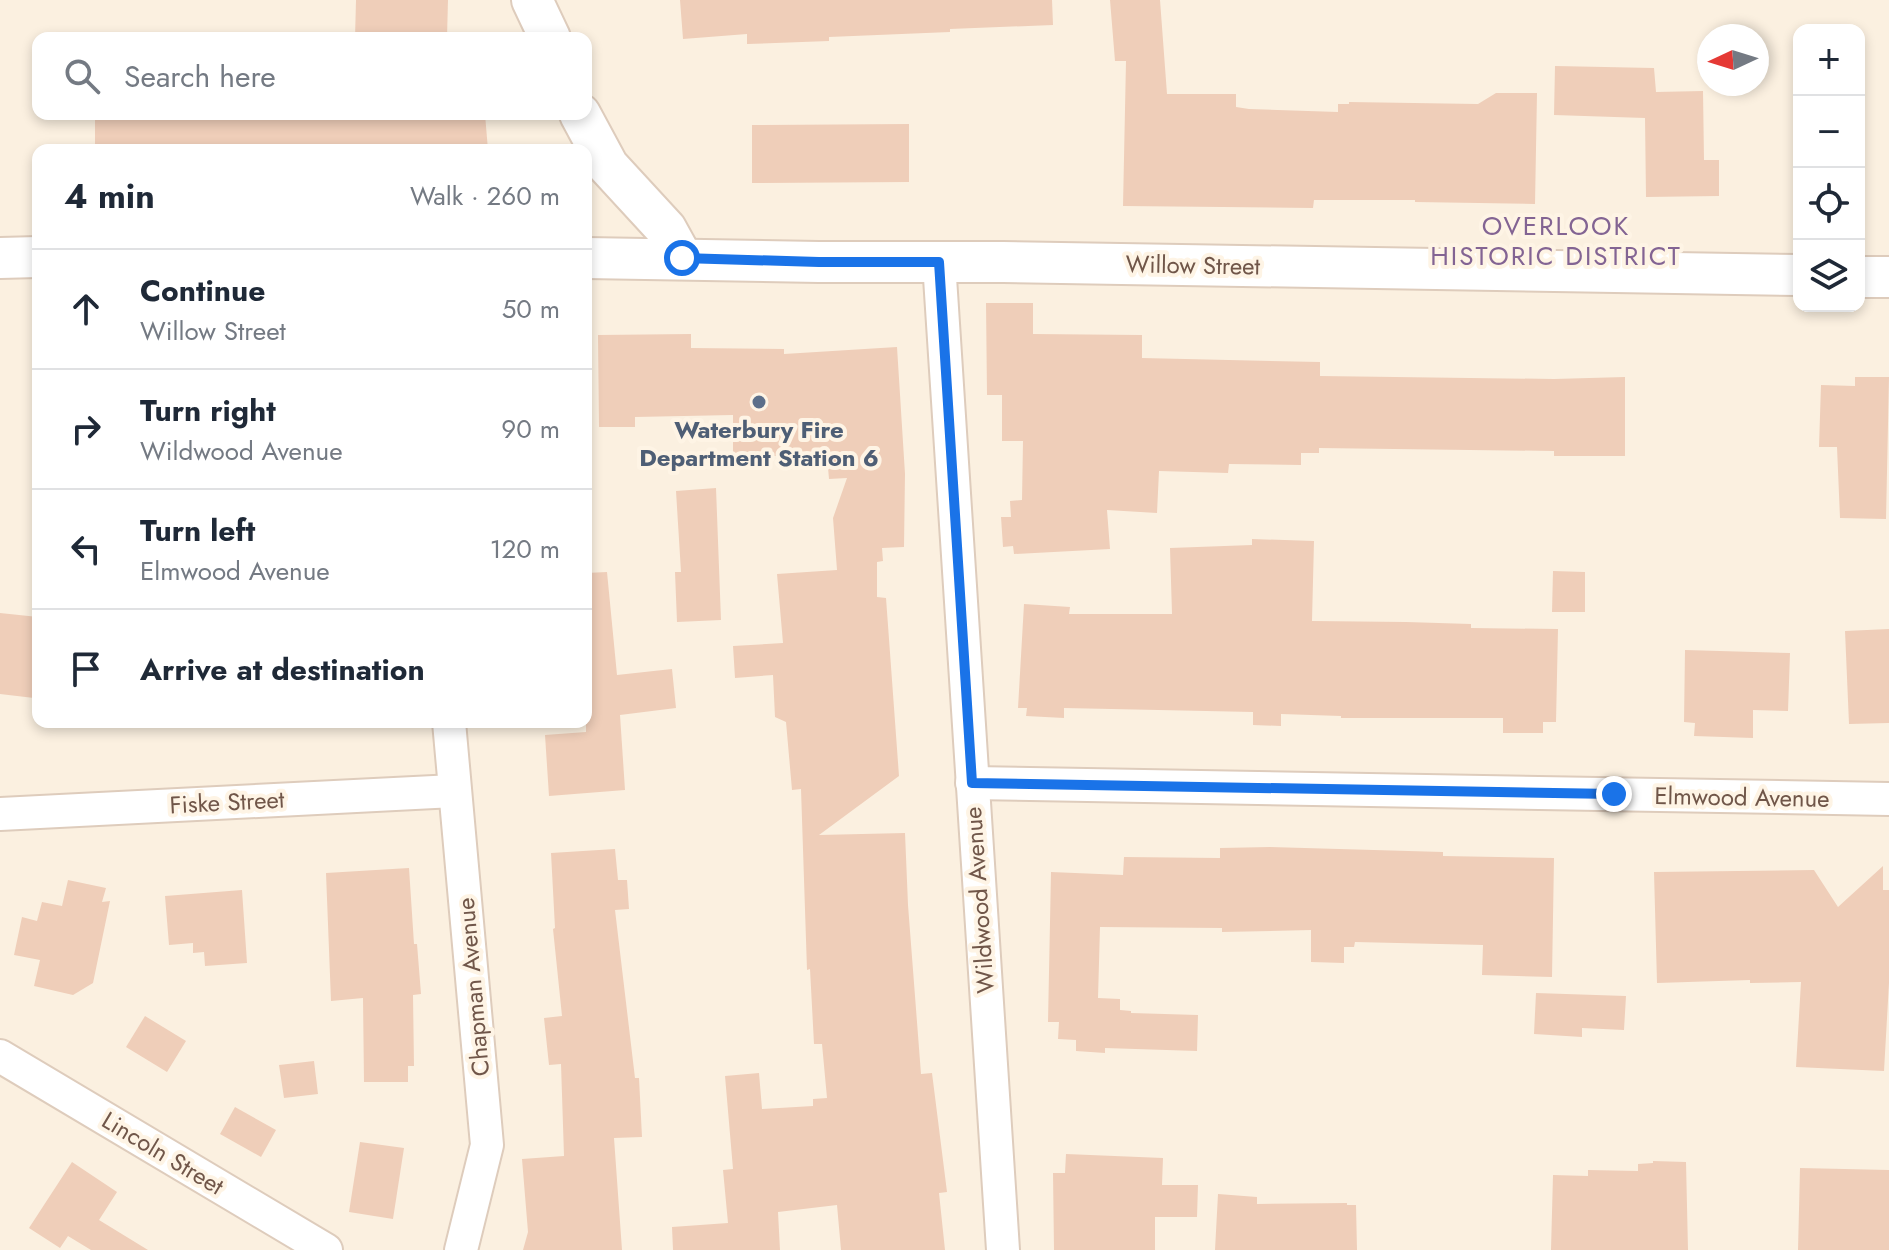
<!DOCTYPE html>
<html lang="en">
<head>
<meta charset="utf-8">
<style>
	:root { --surface:#fff; --page:#f2f2f3; --text:#1f2937; --muted:#747a83; --line:#e0e1e3 }
	body { margin:0; font-family:Jost,sans-serif; background:var(--page); color:var(--text) }
	.controls { position:absolute; right:24px; top:24px; display:grid; overflow:hidden; border-radius:16px; box-shadow:0 4px 12px #0003 }
	.controls button { width:72px; height:72px; display:grid; place-items:center; padding:0; border:0; border-bottom:2px solid var(--line); background:var(--surface); color:var(--text); font:40px sans-serif }
	.compass { position:absolute; left:1697px; top:24px; width:72px; height:72px; border-radius:50%; background:var(--surface); box-shadow:0 4px 12px #0003; rotate:266deg }
	.stop { position:absolute; width:24px; height:24px; margin:-18px; border:6px solid #1a73e8; border-radius:50%; background:#fff }
	.stop.end { background:#1a73e8; border-color:#fff; box-shadow:0 2px 8px #0008 }
	.list { margin:0; padding:0; list-style:none }
	h2 { display:flex; justify-content:space-between; align-items:center; height:104px; margin:0; padding:0 32px; font-size:34px }
	h2 small { font-size:26px; font-weight:400; color:var(--muted) }
	.list li { display:grid; grid-template-columns:52px 1fr auto; gap:24px; align-items:center; box-sizing:border-box; height:120px; padding:0 32px; border-top:2px solid var(--line) }
	.list b { display:block; font-size:30px; white-space:nowrap }
	.list p { margin:0; font-size:26px; white-space:nowrap; color:var(--muted) }
	.list em { font-size:26px; font-style:normal; color:var(--muted) }
	.icon { flex:none; width:44px; height:44px; fill:none; stroke:currentColor; stroke-width:2; stroke-linecap:round; stroke-linejoin:round }
	.map { position:relative; flex:none; width:1889px; height:1250px; overflow:hidden }
	.search { position:absolute; background:var(--surface); box-shadow:0 4px 12px #0003; left:32px; top:32px; width:560px; height:88px; display:flex; align-items:center; gap:20px; box-sizing:border-box; padding:0 28px; border-radius:16px; color:var(--muted); font-size:30px }
	.panel { position:absolute; background:var(--surface); box-shadow:0 4px 12px #0003; left:32px; top:144px; width:560px; height:584px; border-radius:16px }
	.map>svg:first-child { display:block }
	.building { fill:#efceb9 }
	.lines { fill:none; stroke-linecap:round; stroke-linejoin:round }
	.minor-casing { stroke:#deccbc; stroke-width:36 }
	.tertiary-casing { stroke:#deccbc; stroke-width:44 }
	.minor { stroke:#fff; stroke-width:32 }
	.tertiary { stroke:#fff; stroke-width:40 }
	.route { stroke:#1a73e8; stroke-width:10 }
	.service-dot { fill:#5c6f8a; stroke:#fef4e5; stroke-width:3 }
	.labels { text-anchor:middle; dominant-baseline:central; stroke-width:8; stroke-linejoin:round; paint-order:stroke }
	.street-label { font-size:24px; fill:#705649; stroke:#fef4e5 }
	.service-label { font-size:24px; font-weight:bold; fill:#4e5e75; stroke:#fef4e5 }
	.neighbourhood-label { font-size:26px; letter-spacing:2px; fill:#836493; stroke:#fef4e5 }
</style>
</head>
<body>
<div class="map">
<svg width="1889" height="1250" viewBox="0 0 1889 1250">
	<rect width="100%" height="100%" fill="#fbf0e0"/>
	<g class="building">
		<path d="M356,0H448L447,38H355Z"/>
		<path d="M680,0H1052L1053,25L950,29V32L829,37V41L747,44V34L683,39Z"/>
		<path d="M1110,0H1160L1167,94H1236V107L1249,109L1338,112V104H1349V102L1478,104L1496,93H1537L1535,204L1415,202V200H1314L1313,208L1123,206L1126,61H1115Z"/>
		<path d="M1555,66L1654,68L1656,92L1703,91L1704,160H1719V196L1646,197L1645,118L1554,115Z"/>
		<path d="M108,114H485L488,150H95V116Z"/>
		<path d="M909,124V182L752,183V125Z"/>
		<path d="M986,303H1033V334L1142,335V358L1320,362V376L1554,379L1625,377V456H1554V451L1319,448V453H1301V465L1229,464L1228,473L1159,471L1157,513L1107,510L1110,549L1014,554L1013,546L1003,547L1001,517H1011L1010,501L1022,500L1023,441H1002V395H987Z"/>
		<path d="M691,334V348L784,349V354L897,347L905,474L904,547L882,548L883,561L877,562V597L886,598L899,776L819,835L905,833L908,905L921,1074L932,1073L947,1192L939,1193L945,1250H841L837,1205L778,1212L780,1250H673L672,1227L728,1223L723,1170L733,1169L725,1076L759,1073L762,1109L813,1106V1099L827,1098L822,1044H814L810,969L807,970L801,789L792,790L786,722L775,717L773,675L735,678L733,646L783,643L777,574L837,570L833,518L847,478L829,479L827,456H733V415L635,417V427H599L598,335Z"/>
		<path d="M1855,377H1889L1886,519L1840,518L1837,447H1819L1821,385L1855,386Z"/>
		<path d="M716,488L721,620L677,622L675,572H681L676,491Z"/>
		<path d="M1252,539L1314,541L1312,621L1406,622L1471,624V628L1558,629L1556,722H1543V733H1503V718H1341V716L1281,714V726L1253,725V712L1064,708V718L1026,716L1027,708H1018L1024,604L1070,607L1069,614H1172L1170,548L1252,545Z"/>
		<path d="M1553,571L1585,572V612H1552Z"/>
		<path d="M607,572L617,675L672,669L676,708L620,715L625,790L549,796L545,735L586,732V573Z"/>
		<path d="M0,613L38,617V660L34,698L0,694Z"/>
		<path d="M1889,629V723L1849,724L1845,631Z"/>
		<path d="M1685,650L1790,653L1788,711L1753,710V738L1694,736L1695,723L1684,722Z"/>
		<path d="M1270,847L1443,852V856L1554,858L1552,977L1482,975L1483,945L1355,942L1354,947H1344V963L1311,962V930L1222,932V928L1100,927L1098,998L1120,999V1010L1131,1011V1013L1198,1015L1197,1051L1105,1048V1053L1076,1051V1040L1058,1039L1059,1022H1048L1051,872L1123,875L1124,857L1220,858V848Z"/>
		<path d="M615,849L618,880H627L629,909L615,910L635,1078H639L642,1137L614,1138L622,1250H523L528,1232L522,1159L564,1156L561,1064L549,1065L544,1018L562,1016L553,929L555,928L551,853Z"/>
		<path d="M1883,866V890H1889V983L1884,1071L1796,1067L1801,982L1750,983V980L1657,983L1654,872L1814,870L1838,907Z"/>
		<path d="M409,868L414,944H417L421,994L413,995L414,1066H408V1082H364L363,998L331,1001L326,873Z"/>
		<path d="M68,880L106,888L102,902L110,901L93,983L73,995L34,986L40,960L14,955L22,917L37,921L42,902L62,906Z"/>
		<path d="M242,890L247,963L205,966L204,952L193,953V943L169,945L165,896Z"/>
		<path d="M1536,993L1626,996L1624,1030L1582,1028V1037L1534,1034Z"/>
		<path d="M145,1016L186,1041L167,1072L126,1047Z"/>
		<path d="M314,1061L318,1094L284,1098L279,1065Z"/>
		<path d="M235,1107L276,1130L261,1157L220,1134Z"/>
		<path d="M360,1142L404,1148L393,1219L349,1212Z"/>
		<path d="M1066,1154L1163,1158L1162,1185H1198L1197,1217H1155V1250H1054L1053,1173H1065Z"/>
		<path d="M1653,1161L1686,1162L1688,1250H1551L1553,1175L1588,1176V1170L1638,1171V1164L1653,1163Z"/>
		<path d="M72,1162L117,1192L99,1220L148,1250H91L68,1236L60,1248L29,1228Z"/>
		<path d="M1800,1168L1889,1170V1250H1798Z"/>
		<path d="M1218,1194L1257,1197V1204L1347,1203V1205H1356L1357,1250H1215Z"/>
	</g>
	<g class="lines">
		<g class="minor-casing">
			<g id="minor">
				<path d="M939,262L1003,1250"/>
				<path d="M449,722L487,1145L461,1250"/>
				<path d="M972,783L1889,799"/>
				<path d="M0,814L454,791"/>
				<path d="M0,1056L326,1250"/>
			</g>
		</g>
		<g class="tertiary-casing">
			<g id="tertiary">
				<path d="M532,0L550,38"/>
				<path d="M580,114L608,166L666,229L682,258"/>
				<path d="M0,258L38,257"/>
				<path d="M586,258L819,262H1003L1799,275"/>
				<path d="M1859,277H1889"/>
			</g>
		</g>
		<use href="#minor" class="minor"/>
		<use href="#tertiary" class="tertiary"/>
	</g>
	<g class="lines">
		<path class="route" d="M682,258L819,262H939L972,783L1614,794"/>
	</g>
	<circle class="service-dot" cx="759" cy="402" r="8"/>
	<g class="labels">
		<g class="street-label">
			<text transform="translate(1193 265) rotate(1)">Willow Street</text>
			<text transform="translate(1742 797) rotate(1)">Elmwood Avenue</text>
			<text transform="translate(227 802) rotate(-3)">Fiske Street</text>
			<text transform="translate(979 900) rotate(-94)">Wildwood Avenue</text>
			<text transform="translate(473 987) rotate(-95)">Chapman Avenue</text>
			<text transform="translate(163 1153) rotate(31)">Lincoln Street</text>
		</g>
		<g class="service-label">
			<text x="759" y="429">Waterbury Fire<tspan x="759" dy="28">Department Station 6</tspan></text>
		</g>
		<g class="neighbourhood-label">
			<text x="1556" y="226">OVERLOOK<tspan x="1556" dy="30">HISTORIC DISTRICT</tspan></text>
		</g>
	</g>
</svg>
<div class="controls">
<button>+</button>
<button>−</button>
<button><svg class="icon" aria-label="locate" viewBox="0 0 24 24"><circle cx="12" cy="12" r="6"/><path d="M12 2v4M12 18v4M2 12h4M18 12h4"/></svg></button>
<button><svg class="icon" aria-label="layers" viewBox="0 0 24 24"><path d="M12 4l9 5-9 5-9-5zM3 14l9 5 9-5"/></svg></button>
</div>
<svg class="compass" viewBox="-18 -18 36 36"><path d="M0-13l5 13h-10z" fill="#e53935"/><path d="M0 13l5-13h-10z" fill="#747a83"/></svg>
<div class="stop" style="left:682px;top:258px"></div>
<div class="stop end" style="left:1614px;top:794px"></div>
<div class="search"><svg class="icon" aria-label="search" viewBox="0 0 24 24"><circle cx="10" cy="10" r="6"/><path d="M15 15l6 6"/></svg>Search here</div>
<section class="panel">
<h2>4 min<small>Walk · 260 m</small></h2>
<ul class="list">
<li><svg class="icon" aria-label="ahead" viewBox="0 0 24 24"><path d="M12 20V5M6 11l6-6 6 6"/></svg><div><b>Continue</b><p>Willow Street</p></div><em>50 m</em></li>
<li><svg class="icon" aria-label="right" viewBox="0 0 24 24"><path d="M7 20v-9h11M14 6l5 5-5 5"/></svg><div><b>Turn right</b><p>Wildwood Avenue</p></div><em>90 m</em></li>
<li><svg class="icon" aria-label="left" viewBox="0 0 24 24"><path d="M17 20v-9H6M10 6l-5 5 5 5"/></svg><div><b>Turn left</b><p>Elmwood Avenue</p></div><em>120 m</em></li>
<li><svg class="icon" aria-label="arrive" viewBox="0 0 24 24"><path d="M6 21V4h12l-3 4 3 4H6"/></svg><div><b>Arrive at destination</b></div></li>
</ul>
</section>
</div>
</body>
</html>
